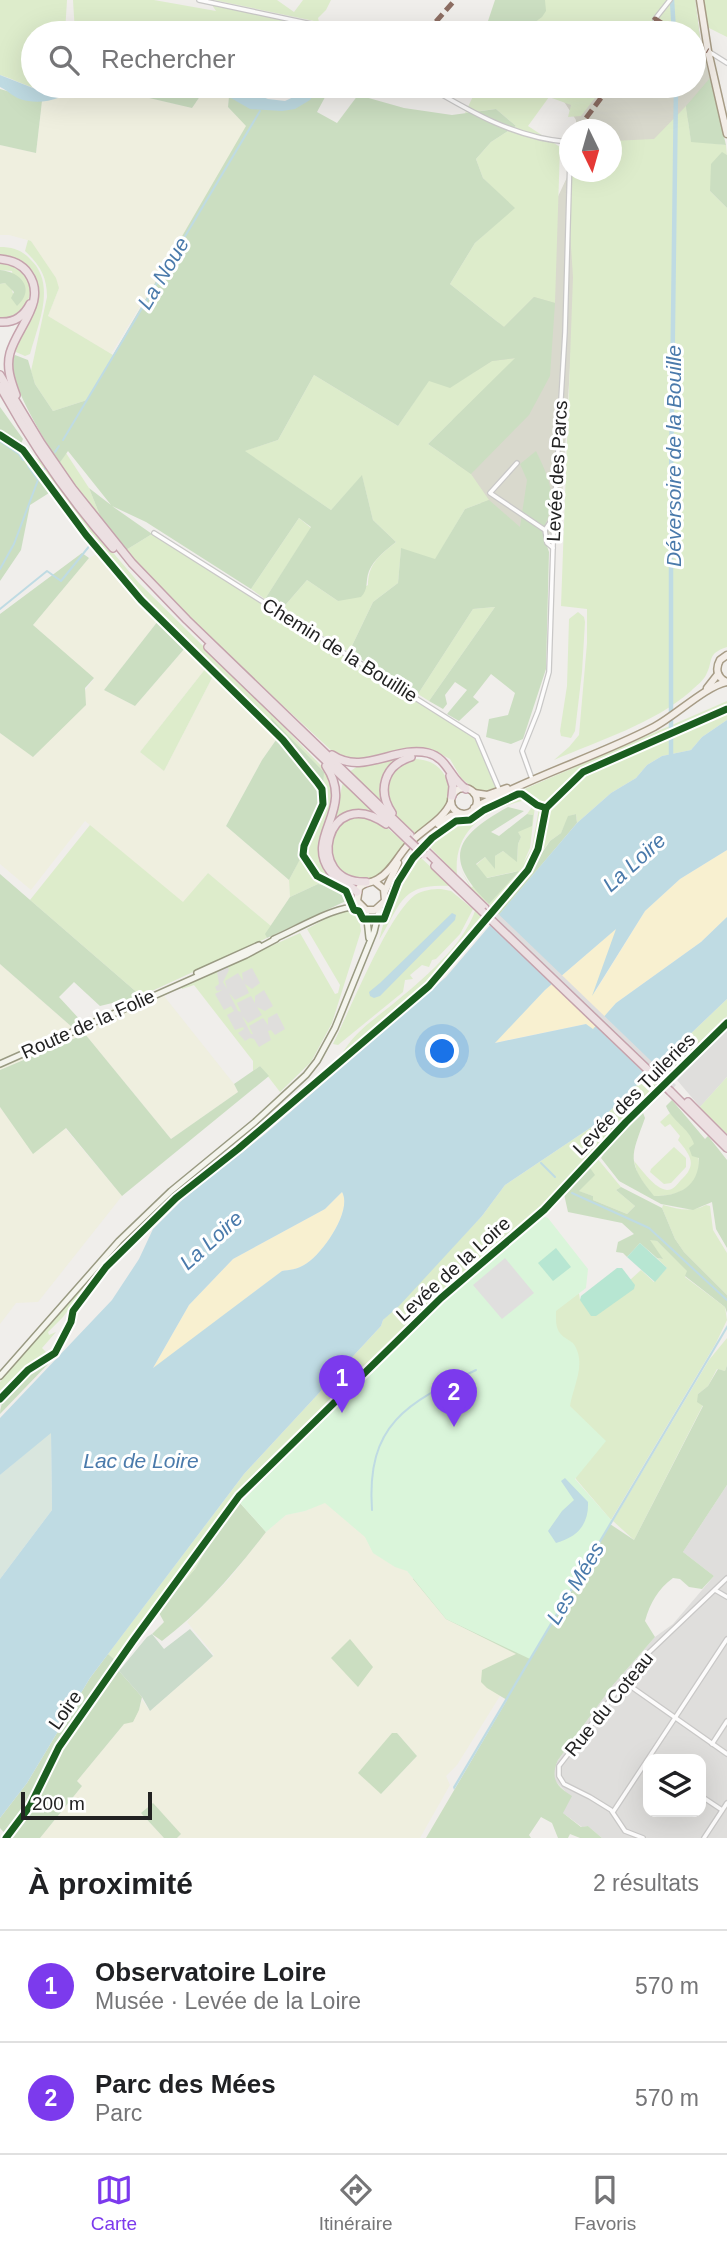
<!DOCTYPE html>
<html lang="fr">
<head>
<meta charset="utf-8">
<style>
	:root { --surface:#fff; --page:#f2f2f2; --text:#202124; --muted:#757577; --line:#e0e0e0; --accent:#7c3aed }
	body { margin:0; font-family:Arial,sans-serif; background:var(--page); color:var(--text) }
	.controls { position:absolute; right:21px; bottom:21px; display:grid; overflow:hidden; border-radius:14px; box-shadow:0 7px 28px #0002 }
	.controls button { width:63px; height:63px; display:grid; place-items:center; padding:0; border:0; border-bottom:2px solid var(--line); background:var(--surface); color:var(--text); font:35px sans-serif }
	.compass { position:absolute; left:559px; top:119px; width:63px; height:63px; border-radius:50%; background:var(--surface); box-shadow:0 7px 28px #0002; rotate:175deg }
	.scale { position:absolute; left:21px; bottom:18px; width:131px; box-sizing:border-box; padding-left:7px; border:4px solid #222; border-top:0; font-size:19px; line-height:24px; white-space:nowrap; color:#222; -webkit-text-stroke:5px #fff; paint-order:stroke }
	.you { position:absolute; left:443px; top:1052px; width:24px; height:24px; margin:-18px; border:5px solid #fff; border-radius:50%; background:#1a73e8; box-shadow:0 0 0 10px #1a73e833 }
	.badge { display:grid; place-items:center; width:46px; height:46px; border-radius:50%; background:var(--accent); color:#fff; font-size:23px; font-weight:700 }
	.pin { position:absolute; translate:-50% -58px; filter:drop-shadow(0 2px 4px #0008) }
	.pin::after { content:''; position:absolute; top:37px; width:24px; height:21px; background:inherit; clip-path:polygon(0 0,100% 0,50% 100%) }
	.list { margin:0; padding:0; list-style:none }
	h2 { display:flex; justify-content:space-between; align-items:center; height:91px; margin:0; padding:0 28px; font-size:30px }
	h2 small { font-size:23px; font-weight:400; color:var(--muted) }
	.list li { display:grid; grid-template-columns:46px 1fr auto; gap:21px; align-items:center; box-sizing:border-box; height:112px; padding:0 28px; border-top:2px solid var(--line) }
	.list b { display:block; font-size:26px; white-space:nowrap }
	.list p { margin:0; font-size:23px; white-space:nowrap; color:var(--muted) }
	.list em { font-size:23px; font-style:normal; color:var(--muted) }
	.icon { flex:none; width:38px; height:38px; fill:none; stroke:currentColor; stroke-width:2; stroke-linecap:round; stroke-linejoin:round }
	.map { position:relative; flex:none; width:727px; height:1838px; overflow:hidden }
	.search { position:absolute; background:var(--surface); box-shadow:0 7px 28px #0002; left:21px; right:21px; top:21px; height:77px; display:flex; align-items:center; gap:18px; box-sizing:border-box; padding:0 24px; border-radius:38px; color:var(--muted); font-size:26px }
	.sheet { height:315px; background:var(--surface) }
	nav { display:flex; justify-content:space-around; align-items:center; box-sizing:border-box; height:98px; border-top:2px solid var(--line); background:var(--surface); font-size:19px; color:var(--muted) }
	nav a { display:grid; justify-items:center; gap:4px }
	nav .on { color:var(--accent) }
	.map>svg:first-child { display:block }
	.residential { fill:#dfdedc; fill-rule:evenodd }
	.construction { fill:#d9d9cd }
	.farmland { fill:#efefdf; fill-rule:evenodd }
	.grass { fill:#ddeccb }
	.forest { fill:#cbdec1 }
	.wetland { fill:#d9e6de }
	.sand { fill:#f8f0d0 }
	.cemetery { fill:#cadbca }
	.park { fill:#daf5da }
	.pitch { fill:#b7e6d2 }
	.parking { fill:#e0dfde }
	.water { fill:#bfdbe3; fill-rule:evenodd }
	.pier { fill:#dedddd }
	.lines { fill:none; stroke-linecap:round; stroke-linejoin:round }
	.stream { stroke:#bfdbe3; stroke-width:2 }
	.canal { stroke:#bfdbe3; stroke-width:4.5 }
	.street-casing { stroke:#c9c8c7; stroke-width:6 }
	.secondary-casing { stroke:#999a82; stroke-width:8 }
	.primary-casing { stroke:#a79c86; stroke-width:9 }
	.highway-casing { stroke:#c5a2ac; stroke-width:10 }
	.street { stroke:#fdfcfc; stroke-width:3.5 }
	.secondary { stroke:#f4f4ed; stroke-width:5 }
	.primary { stroke:#f3ede7; stroke-width:6 }
	.highway { stroke:#ece0e2; stroke-width:7 }
	.highway-bridge-casing { stroke:#c5a2ac; stroke-width:10; stroke-linecap:butt }
	.highway-bridge { stroke:#ece0e2; stroke-width:7 }
	.quiet { stroke:#8d6e63; stroke-width:5; stroke-dasharray:10 5; stroke-linecap:butt }
	.cycleway-casing { stroke:#fff; stroke-width:11 }
	.cycleway { stroke:#1b5e20; stroke-width:7 }
	.labels { text-anchor:middle; dominant-baseline:central; stroke-width:6; stroke-linejoin:round; paint-order:stroke }
	.street-label { font-size:19px; fill:#222; stroke:#fff }
	.water-label { font-size:21px; font-style:italic; fill:#4a7aab; stroke:#fff }
</style>
</head>
<body>
<div class="map">
<svg width="727" height="1838" viewBox="0 0 727 1838">
	<rect width="100%" height="100%" fill="#f0eeeb"/>
	<g class="residential">
		<path d="M248,956L288,1033L253,1052L235,1031L204,977Z"/>
		<path d="M727,1027V1077L700,1107L677,1080Z"/>
		<path d="M727,1485V1838H602L588,1826L582,1827L563,1813L565,1791L555,1781L553,1771L558,1760L613,1685L655,1637L673,1624L714,1576L683,1552ZM648,1759H701V1812H648Z"/>
	</g>
	<path class="construction" d="M510,0H695L701,45L710,78L642,218L578,238L560,530L511,550L442,442L570,171L612,172V130L576,129V120L559,94L496,86H694V33H493Z"/>
	<g class="farmland">
		<path d="M207,86L229,96L228,107L247,126L184,234L111,354L48,316L59,288L31,241L9,235H0V145L36,153L42,101L91,92H124L192,108Z"/>
		<path d="M101,552L158,621L104,690L135,706L185,648L206,668L140,752L164,771L213,676L276,740L262,760L226,826L289,880L290,897L271,926L208,873L183,903L85,821L31,890L0,864V733L34,757L94,679L33,625L89,558Z"/>
		<path d="M0,964L72,1027L141,996H164L234,1084L238,1092L171,1139L85,1034L0,1070Z"/>
		<path d="M0,1107L33,1153L65,1128L122,1196L38,1302L16,1303L0,1324Z"/>
		<path d="M325,1502L407,1571L446,1619L517,1654L500,1696L457,1765L446,1776L450,1785L420,1838H177L181,1834L141,1813L164,1838H40L82,1786L77,1781L124,1724L139,1710L142,1700L150,1711L214,1655L187,1622L229,1579L266,1532L286,1515L305,1511ZM392,1733H397L417,1756L381,1794Z"/>
	</g>
	<g class="grass">
		<path d="M0,0H67L65,33H33V86H62C39,97 22,81 0,75Z"/>
		<path d="M73,0H154L216,11L212,5L319,28L321,33H268L269,30L255,28L253,33H75Z"/>
		<path d="M214,0H277L294,12L303,0H331L326,10L318,18L319,22Z"/>
		<path d="M545,0H668L644,33H520C533,23 546,18 545,0Z"/>
		<path d="M674,0H695L701,45L694,41V33H681L660,20V16Z"/>
		<path d="M704,0H727V37L707,27Z"/>
		<path d="M478,86H604L581,116L568,117L571,105L549,97L528,126L560,147L555,303L534,297L504,327L450,284L475,243L514,208L483,178L476,159L491,142L516,126L496,109L465,113Z"/>
		<path d="M686,106L691,141L726,145L727,155L722,153L710,191L727,208V647C706,654 714,660 706,675C703,681 696,686 691,691C653,724 600,740 554,760L569,747L579,735L587,643V609L561,606L573,277L569,216L571,172H612V141L654,139Z"/>
		<path d="M28,240L31,241L56,278L59,288L48,316L113,355L87,400L53,411L35,384L31,371L47,297C47,277 40,265 25,251Z"/>
		<path d="M0,247C12,247 22,250 30,259C57,284 38,324 30,354L25,356L16,352L15,347L37,289C35,269 20,256 0,256Z"/>
		<path d="M0,263C36,262 45,310 0,320V284L5,283L11,287L17,306L12,271L0,270Z"/>
		<path d="M516,358L428,444L471,474L489,500L465,509L435,560L401,549L398,583L373,602L349,652L281,610L307,580L338,601L368,585C368,564 380,555 396,542L373,520L362,476L331,510L244,451L278,440L314,375L398,426L429,380L450,387L492,361Z"/>
		<path d="M27,453L43,462L109,548L139,583L254,696L329,774L335,798L323,835L336,880L352,892L353,896C333,881 314,879 304,853L322,818L324,804V772L272,720L275,730L147,603L95,543Z"/>
		<path d="M66,453L89,488L103,523L59,464Z"/>
		<path d="M299,518L311,528L265,599L251,589Z"/>
		<path d="M152,534L472,736L479,744L497,787L479,793L461,778L450,759L429,748H408L357,759H348L333,752L193,622L126,550Z"/>
		<path d="M495,607L429,701L418,694L473,609Z"/>
		<path d="M578,612L584,617L585,622L582,672L575,731L571,738L561,736L560,731L567,686L569,619Z"/>
		<path d="M206,668L213,676L164,771L140,752Z"/>
		<path d="M727,701V720L702,737L691,750L662,756L647,765L636,778L611,793L577,823L576,814L569,816L561,833L550,841L537,858L547,810L536,799L520,791Z"/>
		<path d="M404,756C390,765 381,789 383,805L349,772L358,766Z"/>
		<path d="M412,759C434,759 443,768 451,788L446,806L416,834C408,827 393,817 389,806C380,781 391,768 412,759Z"/>
		<path d="M343,782L376,813V815C360,809 347,811 334,821Z"/>
		<path d="M519,795L525,800C486,810 453,829 457,875L428,845L457,823L471,820L504,801Z"/>
		<path d="M534,804L535,806L530,848L523,864L532,848L539,808L545,811L534,859L494,909L471,889L461,870L471,887L518,871L486,878L476,865L485,857L495,868V856L503,851L517,861L518,844L521,837L517,831L533,815L527,814Z"/>
		<path d="M364,816L385,826L406,844C397,855 389,870 377,876C333,898 306,823 364,816Z"/>
		<path d="M90,825L183,902L208,873L271,926L266,934L267,938L141,996L30,900Z"/>
		<path d="M302,855L319,880L345,892L348,900L347,896L318,884L290,897L289,880Z"/>
		<path d="M418,855L451,886C400,883 402,903 379,940L386,914L392,905L395,891L404,873Z"/>
		<path d="M441,889L451,891L473,909L460,934L436,959L432,960L429,967L422,965L410,975L413,979L405,980L403,992L338,1045L333,1044C350,1010 388,915 415,895C423,890 432,889 441,889Z"/>
		<path d="M350,910L358,912L361,931L332,1023L311,1062L280,1092L260,1066L253,1071V1061L194,985L182,989L181,986L217,972L219,984L215,987L217,991L222,990L215,994L224,1010L231,1006L234,1011L227,1015L235,1030L243,1027L244,1029L238,1033L245,1041L250,1038L254,1039L259,1047L271,1040L268,1031L271,1030L275,1035L285,1029L277,1013L268,1018V1025L263,1018L249,1026L253,1034H251L242,1016L248,1023L262,1015L257,1007L265,1011L273,1006L264,990L255,996V1003L251,996L237,1003L241,1012L238,1011L229,993L235,1000L249,993L245,984L252,989L260,983L252,968L242,973L243,981L238,973L225,981L227,989L223,982L229,970L227,966L300,933L335,994L338,993L340,985L307,929L327,918Z"/>
		<path d="M475,911L485,920L429,984L341,1056C352,1034 373,1020 393,1004C421,981 463,946 475,911Z"/>
		<path d="M727,999V1016L592,1152L621,1187L616,1190L635,1206L627,1214L593,1200V1196L578,1191L590,1168L403,1339L226,1515L195,1569L158,1611L153,1608L115,1660L108,1654L244,1474L381,1326L383,1320L482,1216L505,1185L596,1124Z"/>
		<path d="M727,1077V1134L699,1108Z"/>
		<path d="M670,1113C677,1121 687,1129 692,1138C710,1174 692,1197 653,1196L638,1175L634,1161C642,1170 655,1189 667,1190C673,1190 677,1185 680,1181C698,1165 691,1156 678,1140L680,1136L670,1124L665,1127L660,1122Z"/>
		<path d="M674,1147L686,1158V1167L671,1183L664,1184L650,1172L651,1169Z"/>
		<path d="M663,1205C679,1209 690,1213 706,1205L710,1206L713,1230L727,1253V1295L684,1252L675,1239L662,1208Z"/>
		<path d="M649,1239L657,1241L688,1271L685,1277L725,1307L727,1320L716,1343L611,1520L576,1479L559,1439L562,1343L548,1316L579,1293L580,1300L634,1285L630,1280L641,1270L654,1282L667,1268L657,1258L662,1259Z"/>
		<path d="M83,1286L84,1289L63,1317L48,1332L49,1335L56,1332L42,1348L49,1355L27,1369L0,1397V1382Z"/>
		<path d="M727,1338V1365L725,1371L717,1369L708,1386L698,1394L703,1405L634,1540L613,1521L709,1360Z"/>
	</g>
	<g class="forest">
		<path d="M495,0H545L546,11L542,17L520,33H498L487,24Z"/>
		<path d="M710,78L726,145L691,142L686,106Z"/>
		<path d="M135,86H207L192,108L132,94Z"/>
		<path d="M312,86H331L317,112L337,123L358,95L404,108L452,115L496,109L516,126L491,142L476,159L483,178L515,208L475,243L450,284L504,327L534,297L555,303L550,376L529,415L471,474L428,444L515,358L492,361L450,388L429,381L398,426L314,375L278,440L245,451L331,510L362,475L373,520L396,542C386,550 374,559 369,571C365,581 369,589 361,597L338,601L307,580L281,610L265,599L311,527L299,518L251,589L146,522L112,506L152,534L126,550L103,523L89,488L111,505L68,451L59,464C48,444 1,374 15,355L28,360L35,384L53,411L87,400L246,126L228,107L229,96L257,108L285,109Z"/>
		<path d="M0,89L42,101L36,153L0,145Z"/>
		<path d="M722,152L727,155V208L710,191L711,164Z"/>
		<path d="M0,270C21,272 36,289 17,306L11,298L14,292L5,283L0,284Z"/>
		<path d="M0,407L23,439L18,451L49,493L30,505L21,550L0,581Z"/>
		<path d="M536,451C550,480 559,500 542,531L549,552L546,669L523,739L511,744L486,737L489,719L508,715L515,693L491,674L473,697L479,702L459,721L447,714L467,690L455,682L445,695L447,704L443,709L429,701L495,607L473,609L418,694L349,652L373,602L398,583L401,548L435,559L465,509L489,500L520,527L527,480L520,464Z"/>
		<path d="M82,553L89,558L33,625L94,678L85,688L86,705L33,757L0,733V614Z"/>
		<path d="M158,621L185,648L135,706L104,690Z"/>
		<path d="M271,718L324,772L322,818L289,880L226,826L262,760L276,740Z"/>
		<path d="M508,807L524,811L491,832L499,836L527,814L533,815L532,826L518,832L521,837L518,844L517,862L503,851L495,856V869L485,857L476,864L487,878L519,871L489,904C442,858 455,836 508,807Z"/>
		<path d="M576,814L577,823L499,915L495,911L528,873L550,841L561,833L568,816Z"/>
		<path d="M0,874L141,996L100,1006L74,982L59,997L83,1023L72,1027L0,964Z"/>
		<path d="M318,884C329,887 342,889 348,900L267,938L265,934L290,897Z"/>
		<path d="M85,1034L171,1139L238,1092L234,1084L260,1066L269,1076L122,1196L66,1128L33,1154L0,1107V1070Z"/>
		<path d="M672,1100L705,1139L708,1136L727,1160V1248L716,1229L712,1202L693,1210L661,1204L619,1181L601,1158L609,1145L642,1110L645,1118C631,1157 626,1161 654,1196C679,1196 699,1187 699,1158L692,1156L689,1148L694,1144C689,1128 672,1121 666,1106Z"/>
		<path d="M590,1168L595,1175L579,1191L593,1196V1200L627,1214L635,1206L616,1190L621,1187L662,1208L675,1239L684,1252L727,1295V1313L725,1307L685,1276L687,1271L657,1241L650,1240L663,1259L657,1258L640,1243L627,1257L623,1253L616,1252L618,1242L634,1234L622,1223L568,1212L564,1194Z"/>
		<path d="M42,1363L48,1364L0,1414C0,1393 25,1374 42,1363Z"/>
		<path d="M727,1365V1485L683,1552L714,1576L702,1589L689,1587L680,1579L673,1578C658,1589 650,1603 645,1621L655,1637L613,1685L558,1760C550,1778 556,1786 572,1796L563,1813L581,1827L588,1826L602,1838H580L570,1834L568,1838H558L552,1823L541,1817L529,1835L531,1838H426L507,1700L487,1688L481,1682L482,1670L516,1654L446,1619L413,1579L450,1536L569,1477L589,1510L634,1540L703,1406L697,1402L698,1394L708,1386L718,1369L725,1371Z"/>
		<path d="M240,1503L266,1532C235,1572 203,1610 162,1641L152,1634L164,1622L158,1611L195,1569L226,1515Z"/>
		<path d="M350,1639L373,1667L358,1687L331,1658Z"/>
		<path d="M108,1654L115,1660L110,1667L119,1671L142,1697L139,1710L133,1722L124,1724L77,1781L82,1786L40,1838H9L0,1828V1818L27,1783L90,1678Z"/>
		<path d="M392,1733H397L417,1756L381,1794L358,1773Z"/>
		<path d="M153,1803L181,1834L177,1838H164L141,1813Z"/>
	</g>
	<path class="wetland" d="M51,1432L52,1510L0,1579V1475Z"/>
	<g class="sand">
		<path d="M727,850V917L701,942L616,1003L593,1030L586,1024L494,1043L545,990L617,928L595,992L645,911L680,879Z"/>
		<path d="M342,1192C353,1211 321,1256 304,1265C298,1269 289,1270 282,1271L152,1370L189,1305L233,1259L325,1209Z"/>
	</g>
	<path class="cemetery" d="M190,1629L213,1656L150,1711L142,1697L119,1671L147,1637L152,1634L164,1649Z"/>
	<path class="park" d="M540,1215L548,1218L588,1269L586,1288L556,1311C556,1324 555,1332 567,1339C571,1342 573,1342 575,1346C586,1365 573,1387 570,1406L606,1441L575,1479L612,1521L530,1659L446,1619L407,1571L395,1567L373,1553L365,1537L325,1503L305,1511L286,1515L266,1532L240,1503L403,1339Z"/>
	<g class="pitch">
		<path d="M640,1243L667,1268L655,1282L627,1257Z"/>
		<path d="M556,1248L571,1267L553,1281L538,1263Z"/>
		<path d="M617,1268H622L635,1285L634,1289L596,1316H591L580,1300L581,1296Z"/>
	</g>
	<path class="parking" d="M505,1258L534,1293L502,1319L473,1285Z"/>
	<g class="water">
		<path d="M0,75L38,90L56,89L62,86H80C63,99 40,106 20,99C12,96 7,90 0,87Z"/>
		<path d="M210,86H235L268,99L285,101L304,92L307,86H319L310,100L295,109L282,111L250,109Z"/>
		<path d="M727,720V850L680,879L645,911L592,996L616,929L545,990L495,1043L586,1024L593,1029L616,1003L701,942L727,917V999L596,1124L505,1185L482,1216L399,1306L383,1320L381,1326L244,1474L90,1678L27,1783L0,1818V1579L52,1510L51,1433L0,1475V1418L112,1300L139,1259L153,1229L183,1199L265,1134L446,977L577,823L611,793L636,778L647,765L662,756L691,750L702,737ZM342,1192C353,1211 321,1256 304,1265C298,1269 289,1270 282,1271L153,1368L189,1305L233,1259L325,1209Z"/>
		<path d="M452,913L456,915L455,920L380,996L374,998L370,996L369,992L380,983Z"/>
		<path d="M727,1325V1329L454,1790L453,1787Z"/>
		<path d="M565,1478L588,1502C589,1525 577,1537 556,1543L548,1531L562,1511L574,1500L561,1481Z"/>
	</g>
	<path class="pier" d="M488,904L676,1085L667,1095L479,914Z"/>
	<g class="lines">
		<g class="stream">
			<path d="M63,440L260,111"/>
			<path d="M0,441L19,454L23,460"/>
			<path d="M55,452L59,446"/>
			<path d="M43,472L45,468"/>
			<path d="M0,569L14,544L38,480L28,466"/>
			<path d="M0,609L47,571L61,581L91,544"/>
			<path d="M541,1163L555,1177"/>
			<path d="M572,1193L649,1228L727,1300"/>
			<path d="M372,1510C366,1424 407,1403 476,1370"/>
		</g>
		<g class="canal">
			<path d="M672,0L674,33"/>
			<path d="M671,759V480L676,86"/>
		</g>
		<g class="street-casing">
			<g id="street">
				<path d="M199,0L335,29L342,33"/>
				<path d="M655,19L670,0"/>
				<path d="M708,51L727,63"/>
				<path d="M427,86C471,112 515,138 568,142L570,149"/>
				<path d="M0,435L23,450"/>
				<path d="M517,463L490,493L545,530L547,543L553,548"/>
				<path d="M545,530L553,518"/>
				<path d="M154,533L477,737L499,789"/>
				<path d="M532,779L522,751L538,711L549,672L554,516L565,332L570,156"/>
				<path d="M273,1461L441,1298L544,1210L626,1122L727,1023"/>
				<path d="M715,1590L727,1597"/>
				<path d="M623,1681L727,1754"/>
				<path d="M712,1744L727,1721"/>
				<path d="M701,1796L722,1810"/>
				<path d="M613,1812L727,1639"/>
				<path d="M6,1838L30,1806L59,1747L159,1606"/>
				<path d="M643,1838L625,1831L611,1810L590,1797L564,1784L559,1776V1766L641,1660L727,1578"/>
				<path d="M704,1838L727,1803"/>
			</g>
		</g>
		<g class="secondary-casing">
			<g id="secondary">
				<path d="M366,910L369,938"/>
				<path d="M274,939C294,931 343,901 362,908"/>
				<path d="M197,973L259,945"/>
				<path d="M0,1064L246,955L276,939"/>
				<path d="M0,1376L119,1241L171,1191L255,1122L306,1075L317,1061L335,1028L374,932L380,907"/>
			</g>
		</g>
		<g class="primary-casing">
			<g id="primary">
				<path d="M700,0L708,51L727,134"/>
				<path d="M727,655L720,660C715,669 717,678 727,682"/>
				<path d="M707,688L718,674"/>
				<circle cx="464" cy="801" r="13"/>
				<path d="M474,793L487,795L507,788"/>
				<path d="M474,808C532,776 596,757 654,727C675,716 706,686 727,682"/>
				<path d="M438,824L451,816L462,814"/>
				<path d="M374,881L384,889L385,901L375,910H366L357,901L359,888C365,881 371,884 378,879C391,872 398,856 408,845C421,830 443,821 451,802"/>
				<path d="M385,891L398,863"/>
			</g>
		</g>
		<g class="highway-casing">
			<g id="highway">
				<path d="M0,259C11,260 21,263 28,273C48,301 17,327 10,353C6,368 11,381 16,395"/>
				<path d="M0,322C14,323 24,316 30,304"/>
				<path d="M0,375L41,443L72,488L132,563L187,620L410,835"/>
				<path d="M0,386C31,443 70,499 113,548"/>
				<path d="M208,647L406,838"/>
				<path d="M332,755C363,776 396,745 428,753C448,758 450,779 466,789"/>
				<path d="M326,766C356,810 304,836 330,871C337,881 349,884 357,892"/>
				<path d="M450,776L453,786L452,796"/>
				<path d="M392,813C377,791 384,765 411,757"/>
				<path d="M427,852L485,908"/>
				<path d="M435,866L482,911"/>
				<path d="M366,882C302,884 326,781 386,824"/>
				<path d="M670,1091L727,1148"/>
				<path d="M688,1102L727,1141"/>
			</g>
		</g>
		<use href="#street" class="street"/>
		<use href="#secondary" class="secondary"/>
		<use href="#primary" class="primary"/>
		<use href="#highway" class="highway"/>
		<g class="highway-bridge-casing">
			<g id="highway-bridge">
				<path d="M407,839L424,855"/>
				<path d="M482,911L670,1091"/>
			</g>
		</g>
		<use href="#highway-bridge" class="highway-bridge"/>
		<g class="quiet">
			<path d="M426,33L455,0"/>
			<path d="M646,33L655,19L678,33"/>
			<path d="M694,43L708,51"/>
			<path d="M577,130L610,86"/>
			<path d="M568,142L570,139"/>
		</g>
		<g class="cycleway-casing">
			<g id="cycleway">
				<path d="M0,435L23,450L86,535L141,600L283,740L317,782L322,789L323,804L304,846L303,855L317,876L346,891L354,910L359,911L363,919H384L398,882L413,858L432,838L456,821L470,820L484,810L518,794H522L537,805L546,808"/>
				<path d="M546,808L583,772L727,709"/>
				<path d="M0,1399L28,1370L55,1353L71,1322L73,1311L106,1267L176,1198L238,1149L429,986L528,870L538,849L546,808"/>
				<path d="M6,1838L30,1806L59,1747L133,1641L239,1496L441,1298L544,1210L626,1122L727,1023"/>
			</g>
		</g>
		<use href="#cycleway" class="cycleway"/>
	</g>
	<g class="labels">
		<g class="street-label">
			<text transform="translate(557 471) rotate(-87)">Levée des Parcs</text>
			<text transform="translate(340 650) rotate(32)">Chemin de la Bouillie</text>
			<text transform="translate(88 1024) rotate(-24)">Route de la Folie</text>
			<text transform="translate(634 1094) rotate(-45)">Levée des Tuileries</text>
			<text transform="translate(453 1269) rotate(-42)">Levée de la Loire</text>
			<text transform="translate(609 1704) rotate(-51)">Rue du Coteau</text>
			<text transform="translate(65 1710) rotate(-55)">Loire</text>
		</g>
		<g class="water-label">
			<text transform="translate(163 273) rotate(-59)">La Noue</text>
			<text transform="translate(673 456) rotate(-90)">Déversoire de la Bouille</text>
			<text transform="translate(634 862) rotate(-42)">La Loire</text>
			<text transform="translate(211 1240) rotate(-42)">La Loire</text>
			<text x="141" y="1460">Lac de Loire</text>
			<text transform="translate(575 1583) rotate(-59)">Les Mées</text>
		</g>
	</g>
</svg>
<div class="controls">
<button><svg class="icon" aria-label="layers" viewBox="0 0 24 24"><path d="M12 4l9 5-9 5-9-5zM3 14l9 5 9-5"/></svg></button>
</div>
<svg class="compass" viewBox="-18 -18 36 36"><path d="M0-13l5 13h-10z" fill="#e53935"/><path d="M0 13l5-13h-10z" fill="#757577"/></svg>
<div class="scale">200 m</div>
<div class="you"></div>
<div class="pin badge" style="left:342px;top:1413px">1</div>
<div class="pin badge" style="left:454px;top:1427px">2</div>
<div class="search"><svg class="icon" aria-label="search" viewBox="0 0 24 24"><circle cx="10" cy="10" r="6"/><path d="M15 15l6 6"/></svg>Rechercher</div>
</div>
<section class="sheet">
<h2>À proximité<small>2 résultats</small></h2>
<ul class="list">
<li><span class="badge">1</span><div><b>Observatoire Loire</b><p>Musée · Levée de la Loire</p></div><em>570 m</em></li>
<li><span class="badge">2</span><div><b>Parc des Mées</b><p>Parc</p></div><em>570 m</em></li>
</ul>
</section>
<nav>
<a class="on"><svg class="icon" aria-label="map" viewBox="0 0 24 24"><path d="M3 6l6-2 6 2 6-2v14l-6 2-6-2-6 2zM9 4v14M15 6v14"/></svg>Carte</a>
<a><svg class="icon" aria-label="directions" viewBox="0 0 24 24"><path d="M12 3l9 9-9 9-9-9zM9 14v-3h6M13 9l2 2-2 2"/></svg>Itinéraire</a>
<a><svg class="icon" aria-label="saved" viewBox="0 0 24 24"><path d="M7 4h10v16l-5-4-5 4z"/></svg>Favoris</a>
</nav>
</body>
</html>
